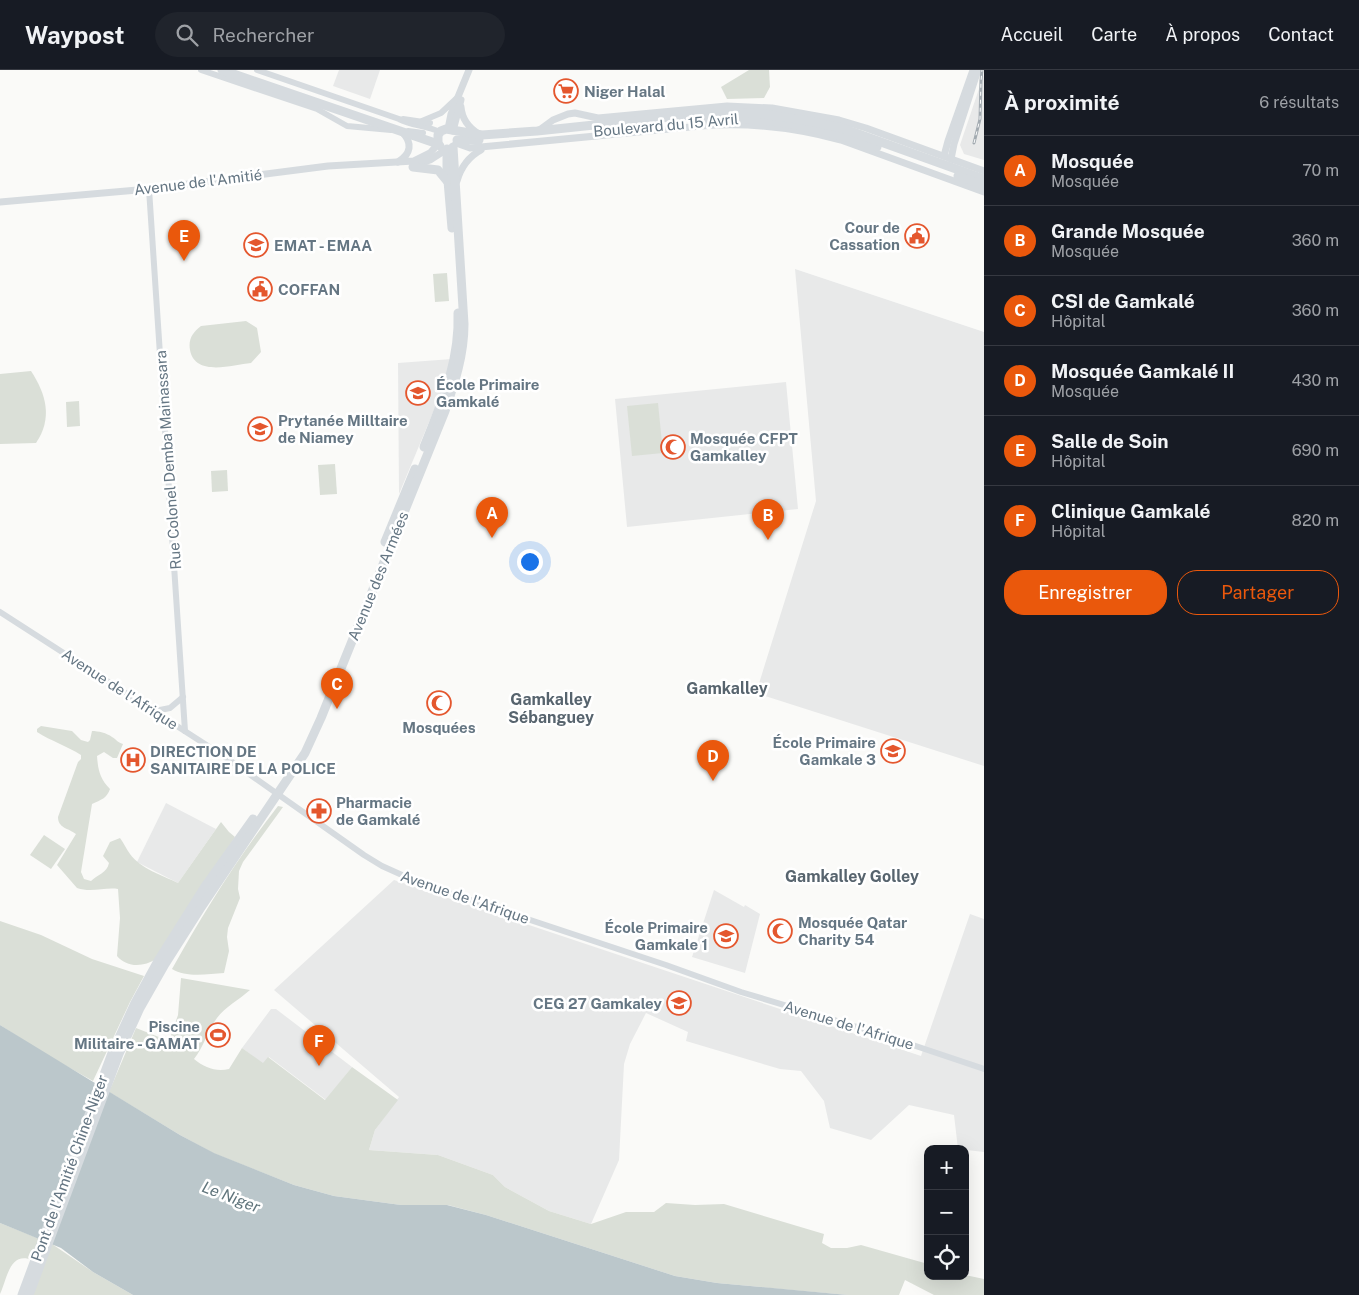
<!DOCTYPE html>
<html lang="fr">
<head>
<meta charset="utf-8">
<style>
	:root { --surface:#171b24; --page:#20242c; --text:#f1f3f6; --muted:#9ea1a6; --line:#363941; --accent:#ea580c }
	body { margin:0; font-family:"Public Sans",sans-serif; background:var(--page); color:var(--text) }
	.controls { position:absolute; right:15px; bottom:15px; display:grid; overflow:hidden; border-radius:10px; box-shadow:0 5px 20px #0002 }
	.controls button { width:45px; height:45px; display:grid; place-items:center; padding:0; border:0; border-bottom:1px solid var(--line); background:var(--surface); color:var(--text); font:25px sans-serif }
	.you { position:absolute; left:529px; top:491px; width:18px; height:18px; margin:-12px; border:4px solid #fff; border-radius:50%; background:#1a73e8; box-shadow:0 0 0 8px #1a73e833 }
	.badge { display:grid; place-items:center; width:32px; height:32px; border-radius:50%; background:var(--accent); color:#fff; font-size:16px; font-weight:700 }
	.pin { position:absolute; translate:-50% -41px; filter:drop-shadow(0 1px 2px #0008) }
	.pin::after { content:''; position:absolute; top:26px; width:18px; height:15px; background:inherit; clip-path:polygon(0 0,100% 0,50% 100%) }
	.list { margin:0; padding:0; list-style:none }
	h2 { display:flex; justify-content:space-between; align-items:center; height:65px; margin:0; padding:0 20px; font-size:21px }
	h2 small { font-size:16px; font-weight:400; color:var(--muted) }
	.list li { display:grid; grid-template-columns:32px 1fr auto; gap:15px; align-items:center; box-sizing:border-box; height:70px; padding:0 20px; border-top:1px solid var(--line) }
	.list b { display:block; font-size:19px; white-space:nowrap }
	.list p { margin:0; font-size:16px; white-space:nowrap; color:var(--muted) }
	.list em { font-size:16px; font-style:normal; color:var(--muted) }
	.actions { display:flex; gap:10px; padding:15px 20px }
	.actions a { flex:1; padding:11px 0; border:1px solid var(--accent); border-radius:20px; text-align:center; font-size:18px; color:var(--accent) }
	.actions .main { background:var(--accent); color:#fff }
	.icon { flex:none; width:28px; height:28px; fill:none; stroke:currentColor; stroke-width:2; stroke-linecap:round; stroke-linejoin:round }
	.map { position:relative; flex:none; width:984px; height:1225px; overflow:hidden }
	header { display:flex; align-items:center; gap:30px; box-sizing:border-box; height:70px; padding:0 25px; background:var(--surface); border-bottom:1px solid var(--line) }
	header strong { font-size:24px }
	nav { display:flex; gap:28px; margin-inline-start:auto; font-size:18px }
	.search { width:350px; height:45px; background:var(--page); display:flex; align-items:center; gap:12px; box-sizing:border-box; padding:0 18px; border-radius:28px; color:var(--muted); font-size:19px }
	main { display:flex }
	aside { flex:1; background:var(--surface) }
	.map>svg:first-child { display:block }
	.built { fill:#e8e9e9 }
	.green { fill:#dadfd7 }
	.water { fill:#bbc7cb }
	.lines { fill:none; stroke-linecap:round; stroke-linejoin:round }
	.secondary { stroke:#d6dbdf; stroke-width:6 }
	.primary { stroke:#d6dbdf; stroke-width:7 }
	.highway { stroke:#d6dbdf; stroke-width:9 }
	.rail-casing { stroke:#a2aab0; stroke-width:3 }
	.rail { stroke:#fff; stroke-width:1; stroke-dasharray:4; stroke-linecap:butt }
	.labels { text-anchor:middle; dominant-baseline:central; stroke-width:5; stroke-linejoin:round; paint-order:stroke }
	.poi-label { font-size:15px; font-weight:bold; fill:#657683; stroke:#fff; text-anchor:start }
	.street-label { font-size:15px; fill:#657683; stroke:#fff }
	.neighbourhood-label { font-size:16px; font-weight:bold; fill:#57646e; stroke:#fff }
	.water-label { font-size:16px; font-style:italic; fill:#60757c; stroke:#fff }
</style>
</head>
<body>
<header>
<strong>Waypost</strong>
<div class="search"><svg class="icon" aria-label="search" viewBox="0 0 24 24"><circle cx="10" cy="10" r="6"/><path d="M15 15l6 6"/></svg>Rechercher</div>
<nav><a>Accueil</a><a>Carte</a><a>À propos</a><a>Contact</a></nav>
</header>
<main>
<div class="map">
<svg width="984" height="1225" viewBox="0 0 984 1225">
	<rect width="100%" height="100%" fill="#fafaf8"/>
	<g class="built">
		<path d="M339,0H380L370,29L333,16Z"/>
		<path d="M984,4V90L964,84L960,75Z"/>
		<path d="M795,199L984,262V696L756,623L816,431Z"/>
		<path d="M452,289L439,328L399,424L398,293Z"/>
		<path d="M786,312L798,439L627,457L615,329Z"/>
		<path d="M166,733L216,759L178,813L137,792Z"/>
		<path d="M394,810L921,986L970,844L984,849V1082L958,1079L954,1045L909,1035L871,1070L830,1058L824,1031L801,1001L780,999L686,971L688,962L646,943L630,974L624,994L619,1090L591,1154L549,1141L505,1117L493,1105L438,1085L369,1080L375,1060L399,1027L274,920Z"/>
		<path d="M714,820L744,837L745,835L760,844L745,903L692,887Z"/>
		<path d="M271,939H276L352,997L326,1030L269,987L263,994L242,978Z"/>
	</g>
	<g class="green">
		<path d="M749,0H769L770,17L764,28L727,29L721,17Z"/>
		<path d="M447,203L449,231L435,232L433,204Z"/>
		<path d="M246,251L257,258L261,282L251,293C232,295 195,307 190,280C188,269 193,262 201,256Z"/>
		<path d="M31,301C46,324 53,348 36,373L0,374V304Z"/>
		<path d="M79,331L80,356L67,357L66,332Z"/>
		<path d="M658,333L663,383L632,386L627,336Z"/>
		<path d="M335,394L337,424L320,425L318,395Z"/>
		<path d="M227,400L228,421L212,422L211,401Z"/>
		<path d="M41,656L72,661L81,670L88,672L90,670L92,661C98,661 107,663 112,667C117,670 117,672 123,674L117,688H113L104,682L97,686C98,700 100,709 110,719C107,728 101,730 92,734L81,802L84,809L91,811C97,805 107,803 109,793L103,786L110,772L120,768C124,773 126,779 130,784C141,799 162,805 178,813L221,752L229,762L235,767L156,889C144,897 127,898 117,886L120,848L118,819C105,817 91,823 77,818L57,795L76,764C68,758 58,758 58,747L78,692L81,689V685C67,676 51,671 37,662V659Z"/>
		<path d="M278,736L283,737L243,792L239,801L238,819L240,828L228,858L227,867L229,881L224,903C208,904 186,908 172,899C204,842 238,787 278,736Z"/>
		<path d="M44,765L65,779L51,799L30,785Z"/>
		<path d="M0,851L41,865L92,889L144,906L130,932L93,1011L45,984L0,955Z"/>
		<path d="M181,908L250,920C240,929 225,937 217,948C207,961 204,977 194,989C205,998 216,1002 229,999L242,978L263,993L268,987L325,1030L352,997L398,1030L375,1060L369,1080L438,1085L493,1105L505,1117L549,1141L591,1154L626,1142H654L666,1133L695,1135L724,1134L824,1164L822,1173L831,1178H847L861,1175L928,1194V1206H965V1205L984,1209V1225H934L905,1210L899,1225H848L803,1221L717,1213L675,1206L486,1145L448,1135H401L334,1126L294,1115L213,1083L180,1065L109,1022L136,958L169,971L178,945Z"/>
		<path d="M0,1153L40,1169L32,1190C9,1181 7,1210 0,1224Z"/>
		<path d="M52,1174L93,1202L133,1225H33Z"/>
	</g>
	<path class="water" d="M0,955L180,1065L214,1083L294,1115L334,1126L401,1135H447L486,1145L675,1206L717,1213L848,1225H133L93,1202L61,1178L0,1153Z"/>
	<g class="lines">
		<g class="secondary">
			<path d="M201,0L317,39L347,56L391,60"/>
			<path d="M257,0L399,49C412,56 426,55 440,62"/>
			<path d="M403,49L430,53"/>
			<path d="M422,51L441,43L457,28"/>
			<path d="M408,61L423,63"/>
			<path d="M149,119L185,661"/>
			<path d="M0,542L225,687L364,785L382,796L422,814L666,895L741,922L877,963L984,999"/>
			<path d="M155,641L170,638L183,627"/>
		</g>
		<g class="primary">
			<path d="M461,37C462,49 469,58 479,64"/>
			<path d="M448,59L451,44L469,0"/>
			<path d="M453,61L461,30"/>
			<path d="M538,61L553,50L568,44L575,43L598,48L727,36L772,38L839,50L866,58L984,101"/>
			<path d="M456,73L470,78L701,56C748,52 796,58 841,70L984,122"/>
			<path d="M944,86L948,71L973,0"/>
			<path d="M951,89L954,74L978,0"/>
			<path d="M398,92C411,84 413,73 402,62"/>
			<path d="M413,96L430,90L447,79"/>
			<path d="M457,111C461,97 468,87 481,80"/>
			<path d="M0,132L149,119L328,96L414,91L430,83L438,74"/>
		</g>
		<g class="highway">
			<path d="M222,0L438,74L440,76"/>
			<path d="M694,50C758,44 817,56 877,77"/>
			<path d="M457,70H479"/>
			<path d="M438,74V65L441,61L446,59L482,65L537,61L718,42L756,43L804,50L842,58L984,109"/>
			<path d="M447,79V99L452,158"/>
			<path d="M413,97L438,100L447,111"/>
			<path d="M958,106L984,115"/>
			<path d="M424,377C441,334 460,292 458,243"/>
			<path d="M385,472L415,399"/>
			<path d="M22,1225L112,983L135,933L158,891L206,815L253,749"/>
			<path d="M29,1225L119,984L140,938L165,894L200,839L305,683L321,648L445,341C455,312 464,285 464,254L453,77"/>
		</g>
		<g class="rail-casing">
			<path id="rail" d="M974,73L980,49L981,11L982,0"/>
		</g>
		<use href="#rail" class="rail"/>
	</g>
	<defs>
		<g id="supermarket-ring" transform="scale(1.25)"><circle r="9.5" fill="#fff" stroke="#e4572e" stroke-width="1.5"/><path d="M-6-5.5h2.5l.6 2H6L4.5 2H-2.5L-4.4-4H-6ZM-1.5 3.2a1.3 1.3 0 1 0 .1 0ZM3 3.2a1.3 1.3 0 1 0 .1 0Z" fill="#e4572e"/></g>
		<g id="civic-ring" transform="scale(1.25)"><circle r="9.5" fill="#fff" stroke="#e4572e" stroke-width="1.5"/><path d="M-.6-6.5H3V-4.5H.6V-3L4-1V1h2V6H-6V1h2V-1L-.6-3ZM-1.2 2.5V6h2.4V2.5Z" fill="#e4572e"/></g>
		<g id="university-ring" transform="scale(1.25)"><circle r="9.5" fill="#fff" stroke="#e4572e" stroke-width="1.5"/><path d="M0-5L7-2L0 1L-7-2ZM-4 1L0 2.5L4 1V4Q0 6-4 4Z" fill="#e4572e"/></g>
		<g id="school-ring" transform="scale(1.25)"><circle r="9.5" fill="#fff" stroke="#e4572e" stroke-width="1.5"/><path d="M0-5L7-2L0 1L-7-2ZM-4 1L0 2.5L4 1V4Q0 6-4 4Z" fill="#e4572e"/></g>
		<g id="mosque-ring" transform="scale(1.25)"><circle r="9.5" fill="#fff" stroke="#e4572e" stroke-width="1.5"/><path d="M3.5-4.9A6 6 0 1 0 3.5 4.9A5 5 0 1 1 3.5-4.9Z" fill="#e4572e"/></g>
		<g id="hospital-ring" transform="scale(1.25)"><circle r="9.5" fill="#fff" stroke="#e4572e" stroke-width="1.5"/><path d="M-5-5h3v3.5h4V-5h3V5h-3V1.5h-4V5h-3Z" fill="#e4572e"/></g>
		<g id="pharmacy-ring" transform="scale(1.25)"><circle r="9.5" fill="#fff" stroke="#e4572e" stroke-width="1.5"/><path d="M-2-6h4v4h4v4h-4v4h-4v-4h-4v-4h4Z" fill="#e4572e"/></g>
		<g id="stadium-ring" transform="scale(1.25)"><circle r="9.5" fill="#fff" stroke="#e4572e" stroke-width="1.5"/><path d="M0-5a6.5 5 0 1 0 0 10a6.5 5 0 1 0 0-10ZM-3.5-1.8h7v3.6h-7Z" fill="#e4572e"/></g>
	</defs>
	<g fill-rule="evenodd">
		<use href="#supermarket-ring" x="566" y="21"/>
		<use href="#civic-ring" x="917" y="166"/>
		<use href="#university-ring" x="256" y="175"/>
		<use href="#civic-ring" x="260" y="219"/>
		<use href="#school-ring" x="418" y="323"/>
		<use href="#school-ring" x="260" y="359"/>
		<use href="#mosque-ring" x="673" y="377"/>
		<use href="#mosque-ring" x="439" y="633"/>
		<use href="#school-ring" x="893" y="681"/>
		<use href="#hospital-ring" x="133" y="690"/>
		<use href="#pharmacy-ring" x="319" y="741"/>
		<use href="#mosque-ring" x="780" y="861"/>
		<use href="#school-ring" x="726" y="866"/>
		<use href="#school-ring" x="679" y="933"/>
		<use href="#stadium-ring" x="218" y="965"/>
	</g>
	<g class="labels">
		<g class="poi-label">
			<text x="584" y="21">Niger Halal</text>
			<text x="900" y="157" text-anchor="end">Cour de<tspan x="900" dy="17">Cassation</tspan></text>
			<text x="274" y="175">EMAT - EMAA</text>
			<text x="278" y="219">COFFAN</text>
			<text x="436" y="314">École Primaire<tspan x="436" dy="17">Gamkalé</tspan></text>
			<text x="278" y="350">Prytanée Milltaire<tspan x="278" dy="17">de Niamey</tspan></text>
			<text x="690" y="368">Mosquée CFPT<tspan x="690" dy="17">Gamkalley</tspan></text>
			<text x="439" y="657" text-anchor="middle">Mosquées</text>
			<text x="876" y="672" text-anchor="end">École Primaire<tspan x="876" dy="17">Gamkale 3</tspan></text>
			<text x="150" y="681">DIRECTION DE<tspan x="150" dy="17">SANITAIRE DE LA POLICE</tspan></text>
			<text x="336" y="732">Pharmacie<tspan x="336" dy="17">de Gamkalé</tspan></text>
			<text x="798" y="852">Mosquée Qatar<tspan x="798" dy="17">Charity 54</tspan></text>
			<text x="708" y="857" text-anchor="end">École Primaire<tspan x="708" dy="17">Gamkale 1</tspan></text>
			<text x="662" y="933" text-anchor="end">CEG 27 Gamkaley</text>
			<text x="200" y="956" text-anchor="end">Piscine<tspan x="200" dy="17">Militaire - GAMAT</tspan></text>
		</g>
		<g class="street-label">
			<text transform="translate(666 55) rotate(-5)">Boulevard du 15 Avril</text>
			<text transform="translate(198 112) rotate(-7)">Avenue de l'Amitié</text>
			<text transform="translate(168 390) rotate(-94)">Rue Colonel Demba Mainassara</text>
			<text transform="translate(378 506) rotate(-68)">Avenue des Armées</text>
			<text transform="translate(120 619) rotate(33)">Avenue de l'Afrique</text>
			<text transform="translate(465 827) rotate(19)">Avenue de l'Afrique</text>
			<text transform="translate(849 955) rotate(17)">Avenue de l'Afrique</text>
			<text transform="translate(69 1098) rotate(-70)">Pont de l'Amitié Chine-Niger</text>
		</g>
		<g class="neighbourhood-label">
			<text x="727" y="618">Gamkalley</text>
			<text x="551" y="629">Gamkalley<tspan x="551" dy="18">Sébanguey</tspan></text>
			<text x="852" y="806">Gamkalley Golley</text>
		</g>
		<g class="water-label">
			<text transform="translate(231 1127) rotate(21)">Le Niger</text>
		</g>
	</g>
</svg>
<div class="controls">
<button>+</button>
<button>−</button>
<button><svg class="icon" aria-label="locate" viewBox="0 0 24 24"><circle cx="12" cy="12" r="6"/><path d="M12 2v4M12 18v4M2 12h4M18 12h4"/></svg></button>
</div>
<div class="you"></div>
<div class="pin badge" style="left:492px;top:468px">A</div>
<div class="pin badge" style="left:768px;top:470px">B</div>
<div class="pin badge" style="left:337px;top:639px">C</div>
<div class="pin badge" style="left:713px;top:711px">D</div>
<div class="pin badge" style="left:184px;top:191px">E</div>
<div class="pin badge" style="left:319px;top:996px">F</div>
</div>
<aside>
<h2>À proximité<small>6 résultats</small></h2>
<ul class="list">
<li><span class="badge">A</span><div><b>Mosquée</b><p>Mosquée</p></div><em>70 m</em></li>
<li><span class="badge">B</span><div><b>Grande Mosquée</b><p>Mosquée</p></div><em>360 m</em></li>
<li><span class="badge">C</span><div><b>CSI de Gamkalé</b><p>Hôpital</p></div><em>360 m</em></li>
<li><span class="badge">D</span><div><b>Mosquée Gamkalé II</b><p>Mosquée</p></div><em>430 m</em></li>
<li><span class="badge">E</span><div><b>Salle de Soin</b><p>Hôpital</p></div><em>690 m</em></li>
<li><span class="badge">F</span><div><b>Clinique Gamkalé</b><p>Hôpital</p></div><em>820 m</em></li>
</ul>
<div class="actions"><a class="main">Enregistrer</a><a>Partager</a></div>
</aside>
</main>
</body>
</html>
